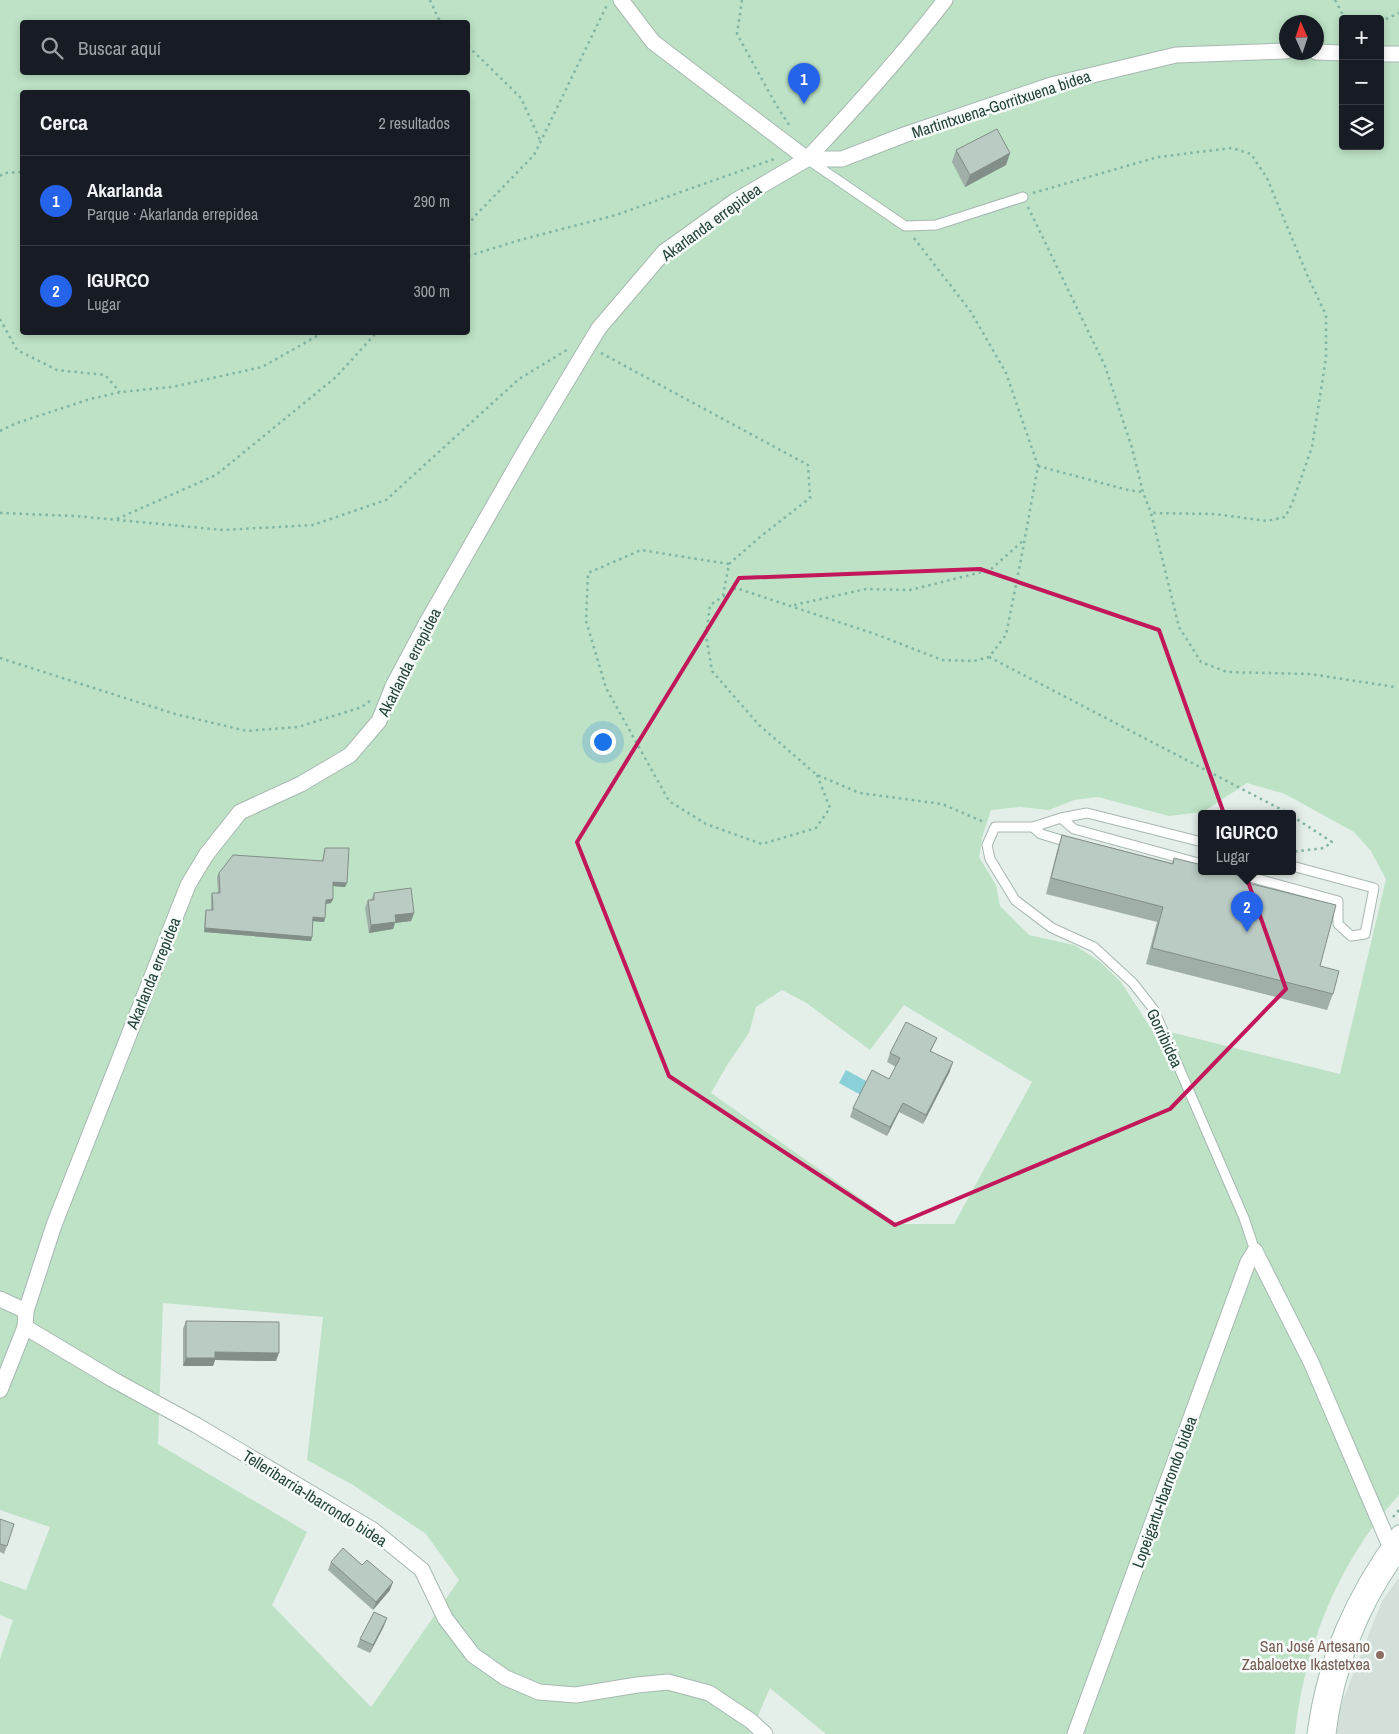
<!DOCTYPE html>
<html lang="es">
<head>
<meta charset="utf-8">
<style>
	:root { --surface:#171b24; --page:#242831; --text:#f1f3f6; --muted:#9ea1a6; --line:#363941; --accent:#2563eb }
	body { margin:0; font-family:"Archivo Narrow",sans-serif; background:var(--page); color:var(--text) }
	.controls { position:absolute; right:15px; top:15px; display:grid; overflow:hidden; border-radius:5px; box-shadow:0 2px 8px #0003 }
	.controls button { width:45px; height:45px; display:grid; place-items:center; padding:0; border:0; border-bottom:1px solid var(--line); background:var(--surface); color:var(--text); font:25px sans-serif }
	.compass { position:absolute; left:1279px; top:15px; width:45px; height:45px; border-radius:50%; background:var(--surface); box-shadow:0 2px 8px #0003; rotate:357deg }
	.you { position:absolute; left:602px; top:741px; width:18px; height:18px; margin:-12px; border:4px solid #fff; border-radius:50%; background:#1a73e8; box-shadow:0 0 0 8px #1a73e833 }
	.badge { display:grid; place-items:center; width:32px; height:32px; border-radius:50%; background:var(--accent); color:#fff; font-size:16px; font-weight:700 }
	.pin { position:absolute; translate:-50% -41px; filter:drop-shadow(0 1px 2px #0008) }
	.pin::after { content:''; position:absolute; top:26px; width:18px; height:15px; background:inherit; clip-path:polygon(0 0,100% 0,50% 100%) }
	.popup { position:absolute; left:1198px; top:810px; width:98px; height:65px; box-sizing:border-box; display:grid; place-content:center; border-radius:5px; background:var(--surface); filter:drop-shadow(0 1px 4px #0005); font-size:16px; white-space:nowrap; color:var(--muted) }
	.popup b { font-size:19px; color:var(--text) }
	.popup::after { content:''; position:absolute; left:50%; top:100%; margin-left:-10px; border:10px solid transparent; border-top-color:var(--surface) }
	.list { margin:0; padding:0; list-style:none }
	h2 { display:flex; justify-content:space-between; align-items:center; height:65px; margin:0; padding:0 20px; font-size:21px }
	h2 small { font-size:16px; font-weight:400; color:var(--muted) }
	.list li { display:grid; grid-template-columns:32px 1fr auto; gap:15px; align-items:center; box-sizing:border-box; height:90px; padding:0 20px; border-top:1px solid var(--line) }
	.list b { display:block; font-size:19px; white-space:nowrap }
	.list p { margin:0; font-size:16px; white-space:nowrap; color:var(--muted) }
	.list em { font-size:16px; font-style:normal; color:var(--muted) }
	.icon { flex:none; width:28px; height:28px; fill:none; stroke:currentColor; stroke-width:2; stroke-linecap:round; stroke-linejoin:round }
	.map { position:relative; flex:none; width:1399px; height:1734px; overflow:hidden }
	.search { position:absolute; background:var(--surface); box-shadow:0 2px 8px #0003; left:20px; top:20px; width:450px; height:55px; display:flex; align-items:center; gap:12px; box-sizing:border-box; padding:0 18px; border-radius:5px; color:var(--muted); font-size:19px }
	.panel { position:absolute; background:var(--surface); box-shadow:0 2px 8px #0003; left:20px; top:90px; width:450px; height:245px; border-radius:5px }
	.map>svg:first-child { display:block }
	.built { fill:#d3e0d9 }
	.green { fill:#bde2c5; fill-rule:evenodd }
	.water { fill:#8ad0d8 }
	.lines { fill:none; stroke-linecap:round; stroke-linejoin:round }
	.service-casing { stroke:#a7b8b1; stroke-width:11 }
	.minor-casing { stroke:#a7b8b1; stroke-width:17 }
	.secondary-casing { stroke:#a3bcb2; stroke-width:17 }
	.path { stroke:#83b5a3; stroke-width:2.5; stroke-dasharray:2.5 4; stroke-linecap:butt }
	.service { stroke:#fff; stroke-width:9 }
	.minor { stroke:#fff; stroke-width:15 }
	.secondary { stroke:#fff; stroke-width:15 }
	.wall { fill:#a0afa8 }
	.shaded-wall { fill:#828e88 }
	.building { fill:#bacbc3; stroke:#828e88 }
	.marked { fill:none; stroke:#c2185b; stroke-width:4; stroke-linejoin:round }
	.education-dot { fill:#8d6e63; stroke:#f7fbf9; stroke-width:2 }
	.labels { text-anchor:middle; dominant-baseline:central; stroke-width:5; stroke-linejoin:round; paint-order:stroke }
	.street-label { font-size:16px; fill:#224339; stroke:#f7fbf9 }
	.education-label { font-size:16px; fill:#785e54; stroke:#f7fbf9; text-anchor:end }
</style>
</head>
<body>
<div class="map">
<svg width="1399" height="1734" viewBox="0 0 1399 1734">
	<rect width="100%" height="100%" fill="#e5efea"/>
	<path class="built" d="M1399,1578V1734H1336L1339,1710L1382,1601Z"/>
	<path class="green" d="M0,0H1399V1495C1339,1560 1304,1647 1295,1734H826L770,1688L750,1734H0V1659L13,1620L0,1615V1581L26,1590L50,1527L0,1510ZM1343,19H1380V146H1343ZM22,22H468V72H22ZM1286,22H1316V52H1286ZM22,92H468V332H22ZM1247,783L1285,794L1354,832L1371,851L1386,879L1340,1074L1150,1027L1121,982L1099,961L1074,945L1029,935L1000,906L996,885L979,857L983,834L991,810L1020,807L1049,810L1074,800L1098,797L1169,816L1203,812ZM782,990L805,1002L870,1050L904,1005L1032,1082L954,1224H897L711,1093L729,1062L749,1033L756,1007ZM163,1303L323,1317L307,1460L353,1485L426,1534L459,1580L371,1707L272,1605L307,1532L158,1444Z"/>
	<path class="water" d="M846,1070L868,1082L861,1095L839,1083Z"/>
	<g class="lines">
		<g class="service-casing">
			<g id="service">
				<path d="M810,161L905,226L936,225L1023,197"/>
				<path d="M1061,818L1074,829L1202,864"/>
				<path d="M1033,827L1041,834L1071,843"/>
				<path d="M1202,842L1087,813L1061,818L1033,827H995L987,845L990,859L1015,900L1052,928L1094,947L1133,983L1154,1010L1244,1218L1255,1251"/>
				<path d="M1228,871L1338,901V924L1351,936L1365,934L1374,888L1292,866"/>
			</g>
		</g>
		<g class="minor-casing">
			<g id="minor">
				<path d="M621,0L653,42L807,159C855,108 902,56 945,0"/>
				<path d="M1316,52L1343,53"/>
				<path d="M1380,54H1399"/>
				<path d="M1255,1251L1311,1362L1390,1546"/>
				<path d="M0,1299L26,1311"/>
				<path d="M25,1327L112,1379L196,1425L373,1530L422,1570L445,1618L473,1655L506,1678L539,1692L576,1695L637,1685L668,1682L709,1693L751,1721L765,1734"/>
				<path d="M0,1390L25,1327L26,1311L54,1225L188,885L206,855L240,812L301,784L350,755L379,721L394,684L426,624L528,446L588,346L599,328L664,252L735,201L807,159H842L904,135L1051,85L1176,55L1286,51"/>
				<path d="M1075,1734L1248,1262L1255,1251"/>
			</g>
		</g>
		<g class="secondary-casing">
			<g id="secondary">
				<path d="M1315,1734C1325,1658 1354,1594 1399,1533"/>
				<path d="M1328,1734C1335,1671 1361,1604 1399,1553"/>
			</g>
		</g>
		<g class="path">
			<path d="M430,0L438,18L443,22"/>
			<path d="M742,0L737,34L775,103L789,125"/>
			<path d="M1335,0L1345,19"/>
			<path d="M1380,22L1399,13"/>
			<path d="M468,46L521,98L540,140"/>
			<path d="M0,176L4,173L22,172"/>
			<path d="M1033,193L1158,157L1232,148L1251,154L1267,178L1308,277L1326,315V358L1312,447L1292,504L1285,517L1267,521L1215,514L1151,513"/>
			<path d="M1028,207L1105,366L1132,448L1143,492L1151,513L1179,627L1201,662L1227,672L1310,674L1395,687"/>
			<path d="M468,226L474,217L534,155L608,3"/>
			<path d="M914,238L971,312L1006,373L1038,466L1022,554L1006,635L989,657L974,661L942,660L878,635L736,588L710,605L706,635L712,671L759,725L817,775L860,793L942,804L984,822"/>
			<path d="M468,256L520,240L616,215L777,158"/>
			<path d="M0,319L17,350L57,370L105,375L120,392"/>
			<path d="M601,353L808,465L810,498L760,537L729,564L723,595"/>
			<path d="M0,431L17,423L90,399L121,392L172,387L262,367L324,332"/>
			<path d="M1038,466L1128,490L1143,492"/>
			<path d="M0,513L76,516L223,530L313,525L386,500L519,379L570,348"/>
			<path d="M117,519L216,475L336,377L377,332"/>
			<path d="M729,564L641,550L588,573L586,621L606,688L669,801L706,824L762,844L816,828L830,808L817,775"/>
			<path d="M794,605L866,589L910,590L990,570L1025,539"/>
			<path d="M989,657L1288,813"/>
			<path d="M0,658L175,714L247,731L298,727L362,707L370,701"/>
			<path d="M1292,816L1332,842L1324,848L1292,852"/>
			<path d="M1393,1517L1399,1510"/>
		</g>
		<use href="#service" class="service"/>
		<use href="#minor" class="minor"/>
		<use href="#secondary" class="secondary"/>
	</g>
	<g class="wall">
		<path d="M956,150L1010,153L1006,165L965,187L952,162Z"/>
		<path d="M1062,835L1172,863L1174,858L1244,882L1320,966L1333,994L1327,1010L1146,964L1157,922L1046,894L1057,851Z"/>
		<path d="M325,848L347,883L345,887L333,886V899L331,903L326,904L325,918L324,922L313,921L312,937L311,941L204,932L205,914L206,910H211V897L212,893H218L217,877L219,873L322,861Z"/>
		<path d="M374,893L414,913L411,921L395,923L393,929L369,933L365,908L368,900H371Z"/>
		<path d="M937,1038L931,1051L950,1071L923,1124L899,1112L887,1136L850,1117L853,1108L889,1079L896,1067L887,1062L890,1053Z"/>
		<path d="M186,1321L276,1361L215,1360L213,1366H183V1329Z"/>
		<path d="M0,1519L7,1546L4,1554L0,1552Z"/>
		<path d="M331,1562L362,1565L390,1590L373,1610L328,1570Z"/>
		<path d="M384,1626L370,1653L357,1647L360,1639Z"/>
	</g>
	<g class="shaded-wall">
		<path d="M1010,153L1006,165L965,187L970,175Z"/>
		<path d="M333,882L347,883L345,887L331,886Z"/>
		<path d="M333,899L331,903L325,904L326,900Z"/>
		<path d="M414,913L411,921L395,923L393,929L369,933L371,925L395,915Z"/>
		<path d="M313,917L325,918L324,922L311,921Z"/>
		<path d="M205,928L312,937L311,941L204,932Z"/>
		<path d="M953,1062L950,1071L923,1124L926,1115Z"/>
		<path d="M903,1103L899,1112L887,1136L890,1127Z"/>
		<path d="M215,1352L279,1353L276,1361L215,1360L213,1366H183L186,1358Z"/>
		<path d="M393,1582L390,1590L373,1610L376,1602Z"/>
		<path d="M387,1618L384,1626L370,1653L373,1645Z"/>
	</g>
	<g class="building">
		<path d="M997,129L1010,153L970,175L956,150Z"/>
		<path d="M1062,835L1173,864L1174,858L1202,865V871H1224L1245,876L1244,882L1336,905L1320,966L1339,971L1333,994L1152,948L1163,907L1051,878Z"/>
		<path d="M325,848H349L347,883L333,882V899L326,900L325,918L313,917L312,937L205,928L206,910H213L212,893H220L219,873L233,855L323,861Z"/>
		<path d="M411,888L414,913L395,915L396,922L371,925L368,900H374V893Z"/>
		<path d="M906,1022L937,1038L930,1051L953,1062L926,1115L903,1103L890,1127L853,1108L872,1070L889,1079L900,1058L890,1053Z"/>
		<path d="M186,1321L279,1322V1353L215,1352V1358H186Z"/>
		<path d="M0,1519L14,1524L7,1546L0,1544Z"/>
		<path d="M343,1548L362,1565L367,1560L393,1582L376,1602L331,1562Z"/>
		<path d="M374,1612L387,1618L373,1645L360,1639Z"/>
	</g>
	<path class="marked" d="M980,569L1159,630L1286,989L1170,1109L895,1225L669,1076L577,842L739,578Z"/>
	<circle class="education-dot" cx="1380" cy="1655" r="5"/>
	<g class="labels">
		<g class="street-label">
			<text transform="translate(1001 104) rotate(-18)">Martintxuena-Gorritxuena bidea</text>
			<text transform="translate(711 222) rotate(-36)">Akarlanda errepidea</text>
			<text transform="translate(409 662) rotate(-63)">Akarlanda errepidea</text>
			<text transform="translate(153 973) rotate(-68)">Akarlanda errepidea</text>
			<text transform="translate(1165 1038) rotate(65)">Gorribidea</text>
			<text transform="translate(1164 1492) rotate(-70)">Lopeigartu-Ibarrondo bidea</text>
			<text transform="translate(315 1498) rotate(32)">Telleribarria-Ibarrondo bidea</text>
		</g>
		<g class="education-label">
			<text x="1370" y="1646">San José Artesano<tspan x="1370" dy="18">Zabaloetxe Ikastetxea</tspan></text>
		</g>
	</g>
</svg>
<div class="controls">
<button>+</button>
<button>−</button>
<button><svg class="icon" aria-label="layers" viewBox="0 0 24 24"><path d="M12 4l9 5-9 5-9-5zM3 14l9 5 9-5"/></svg></button>
</div>
<svg class="compass" viewBox="-18 -18 36 36"><path d="M0-13l5 13h-10z" fill="#e53935"/><path d="M0 13l5-13h-10z" fill="#9ea1a6"/></svg>
<div class="you"></div>
<div class="pin badge" style="left:804px;top:104px">1</div>
<div class="pin badge" style="left:1247px;top:932px">2</div>
<div class="popup"><b>IGURCO</b>Lugar</div>
<div class="search"><svg class="icon" aria-label="search" viewBox="0 0 24 24"><circle cx="10" cy="10" r="6"/><path d="M15 15l6 6"/></svg>Buscar aquí</div>
<section class="panel">
<h2>Cerca<small>2 resultados</small></h2>
<ul class="list">
<li><span class="badge">1</span><div><b>Akarlanda</b><p>Parque · Akarlanda errepidea</p></div><em>290 m</em></li>
<li><span class="badge">2</span><div><b>IGURCO</b><p>Lugar</p></div><em>300 m</em></li>
</ul>
</section>
</div>
</body>
</html>
